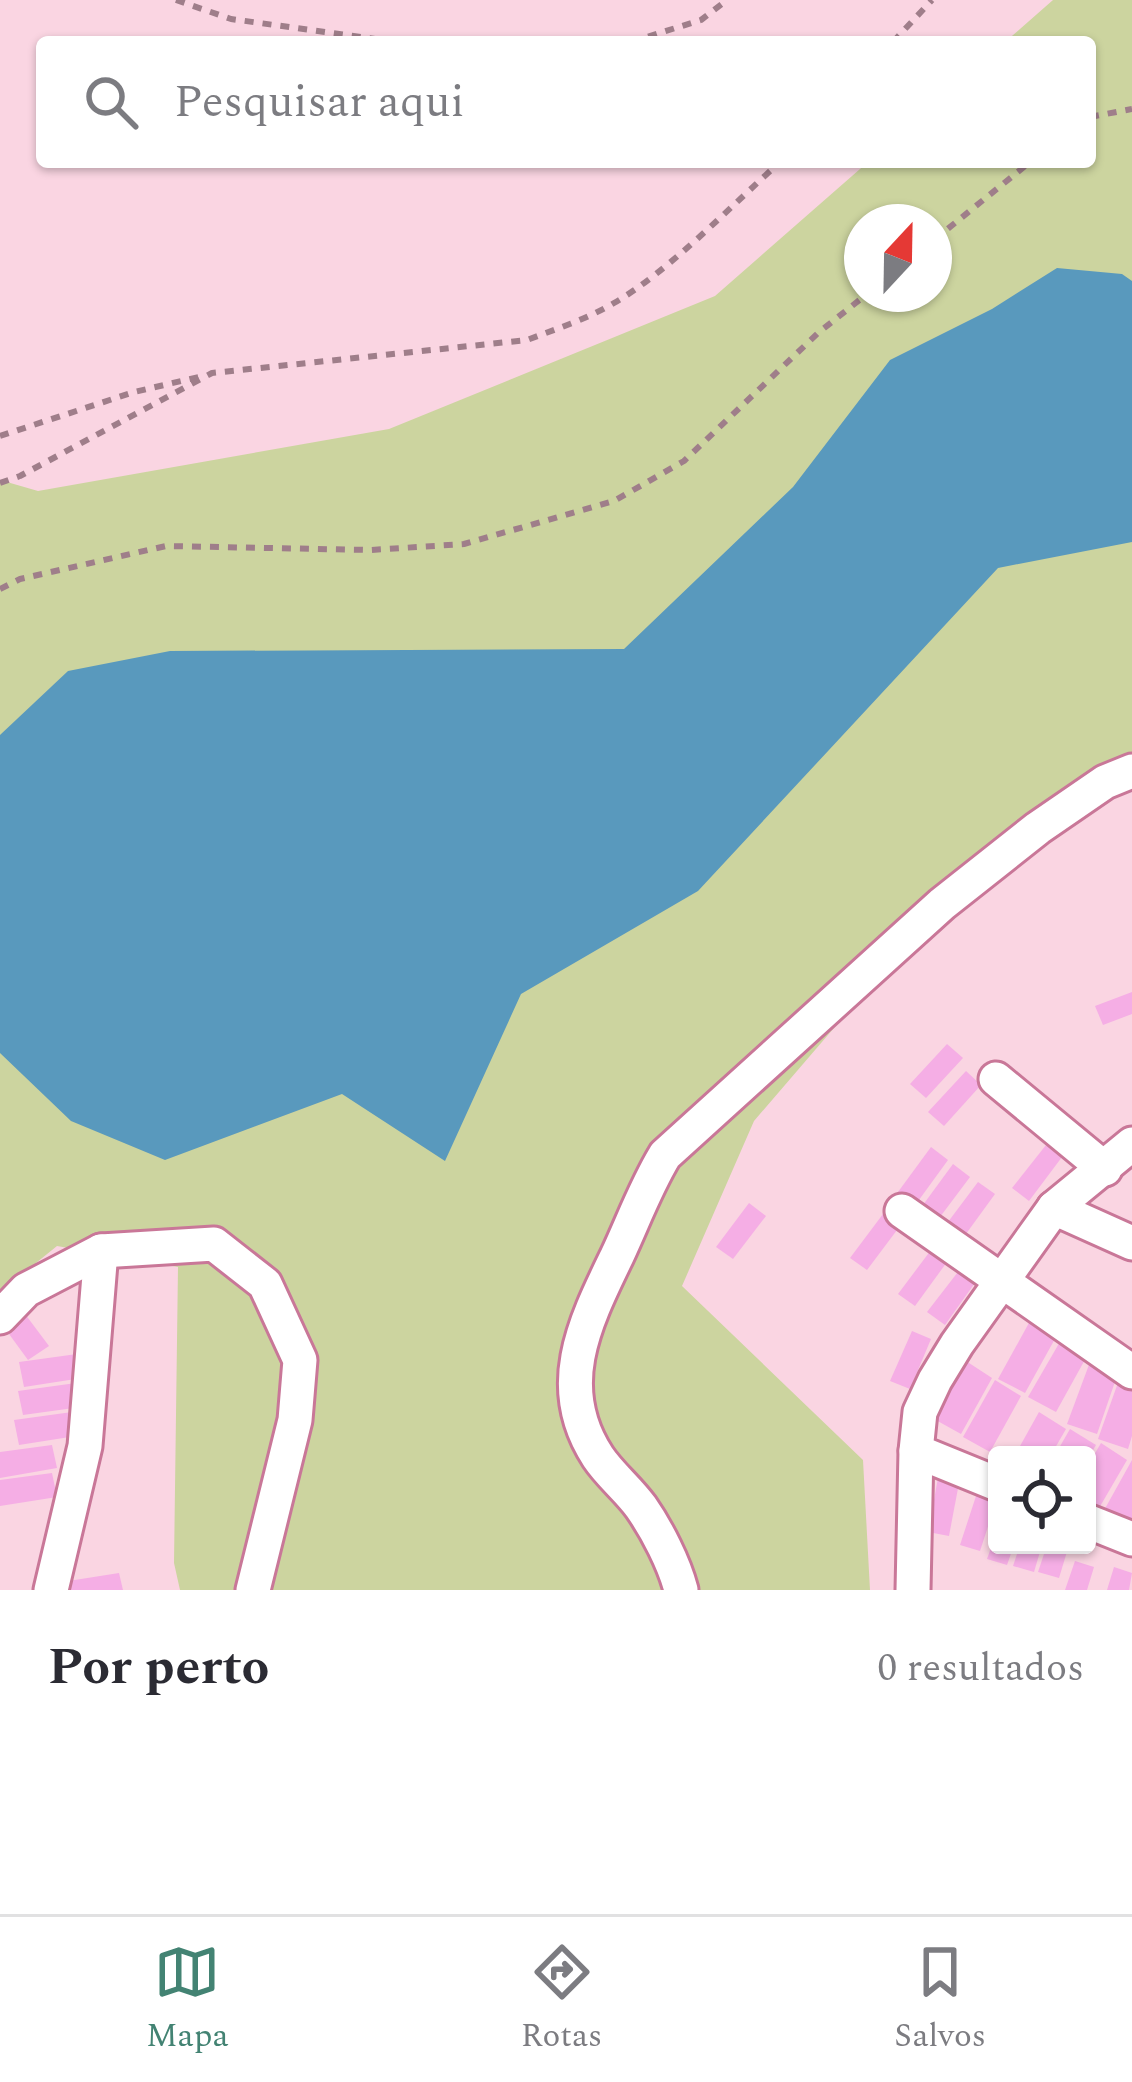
<!DOCTYPE html>
<html lang="pt">
<head>
<meta charset="utf-8">
<style>
	:root { --surface:#fff; --page:#f7f7f7; --text:#2b2b33; --muted:#7c7c81; --line:#e1e1e2; --accent:#438373 }
	body { margin:0; font-family:Spectral,serif; background:var(--page); color:var(--text) }
	.controls { position:absolute; right:36px; bottom:36px; display:grid; overflow:hidden; border-radius:12px; box-shadow:0 3px 9px #0004 }
	.controls button { width:108px; height:108px; display:grid; place-items:center; padding:0; border:0; border-bottom:3px solid var(--line); background:var(--surface); color:var(--text); font:60px sans-serif }
	.compass { position:absolute; left:844px; top:204px; width:108px; height:108px; border-radius:50%; background:var(--surface); box-shadow:0 3px 9px #0004; rotate:22deg }
	.list { margin:0; padding:0; list-style:none }
	h2 { display:flex; justify-content:space-between; align-items:center; height:156px; margin:0; padding:0 48px; font-size:51px }
	h2 small { font-size:39px; font-weight:400; color:var(--muted) }
	.icon { flex:none; width:66px; height:66px; fill:none; stroke:currentColor; stroke-width:2; stroke-linecap:round; stroke-linejoin:round }
	.map { position:relative; flex:none; width:1132px; height:1590px; overflow:hidden }
	.search { position:absolute; background:var(--surface); box-shadow:0 3px 9px #0004; left:36px; right:36px; top:36px; height:132px; display:flex; align-items:center; gap:30px; box-sizing:border-box; padding:0 42px; border-radius:12px; color:var(--muted); font-size:45px }
	.sheet { height:324px; background:var(--surface) }
	nav { display:flex; justify-content:space-around; align-items:center; box-sizing:border-box; height:168px; border-top:3px solid var(--line); background:var(--surface); font-size:33px; color:var(--muted) }
	nav a { display:grid; justify-items:center; gap:6px }
	nav .on { color:var(--accent) }
	.map>svg:first-child { display:block }
	.green { fill:#ccd49f; fill-rule:evenodd }
	.water { fill:#5999bd }
	.building { fill:#f5aee5 }
	.lines { fill:none; stroke-linecap:round; stroke-linejoin:round }
	.street-casing { stroke:#c97798; stroke-width:39 }
	.path { stroke:#9f7e8a; stroke-width:6; stroke-dasharray:9 9; stroke-linecap:butt }
	.street { stroke:#fff; stroke-width:33 }
</style>
</head>
<body>
<div class="map">
<svg width="1132" height="1590" viewBox="0 0 1132 1590">
	<rect width="100%" height="100%" fill="#fad5e2"/>
	<path class="green" d="M1053,0H1132V776L962,879L754,1121L682,1286L863,1460L870,1590H180L174,1563L178,1267L57,1246L0,1292V480L38,491L389,429L715,296L868,162H1090V42H1005ZM862,222H934V294H862Z"/>
	<path class="water" d="M1057,268L1122,274L1132,281V542L998,568L698,891L521,994L445,1161L342,1094L165,1160L71,1121L0,1053V735L68,671L170,651L624,649L793,487L890,360L992,309Z"/>
	<g class="building">
		<path d="M1132,992V1014L1103,1025L1095,1006Z"/>
		<path d="M947,1044L963,1058L926,1098L910,1084Z"/>
		<path d="M966,1071L981,1085L944,1126L928,1112Z"/>
		<path d="M1046,1145L1062,1157L1029,1201L1012,1188Z"/>
		<path d="M931,1147L948,1160L916,1204L898,1192Z"/>
		<path d="M953,1164L970,1177L937,1221L920,1209Z"/>
		<path d="M978,1182L995,1194L963,1238L945,1226Z"/>
		<path d="M749,1203L766,1216L733,1259L716,1247Z"/>
		<path d="M883,1214L900,1226L867,1270L850,1258Z"/>
		<path d="M931,1250L947,1262L915,1306L898,1294Z"/>
		<path d="M961,1268L977,1280L945,1325L927,1312Z"/>
		<path d="M22,1310L49,1346L28,1360L1,1323Z"/>
		<path d="M1030,1321L1056,1337L1025,1393L998,1379Z"/>
		<path d="M912,1331L931,1339L910,1389L890,1381Z"/>
		<path d="M1061,1340L1087,1356L1056,1412L1028,1397Z"/>
		<path d="M77,1354L82,1378L24,1387L19,1362Z"/>
		<path d="M966,1361L992,1378L961,1434L934,1419Z"/>
		<path d="M1090,1362L1118,1373L1097,1434L1067,1424Z"/>
		<path d="M1120,1377L1132,1382V1436L1128,1449L1098,1439Z"/>
		<path d="M995,1380L1021,1396L990,1452L963,1437Z"/>
		<path d="M76,1383L81,1407L23,1415L18,1391Z"/>
		<path d="M72,1412L76,1436L19,1445L14,1420Z"/>
		<path d="M1039,1412L1066,1429L1051,1455H1015Z"/>
		<path d="M1070,1429L1096,1445L1090,1455H1055Z"/>
		<path d="M1101,1443L1127,1460L1095,1515L1087,1510V1467Z"/>
		<path d="M52,1445L57,1468L0,1478V1452Z"/>
		<path d="M1132,1460V1523L1102,1514Z"/>
		<path d="M52,1473L57,1497L0,1506V1480Z"/>
		<path d="M938,1478L959,1483L949,1536L928,1532Z"/>
		<path d="M977,1493L997,1499L980,1551L960,1545Z"/>
		<path d="M997,1531V1545H1014L1007,1565L987,1559Z"/>
		<path d="M1020,1545H1042L1034,1572L1013,1566Z"/>
		<path d="M1047,1545H1069L1059,1578L1038,1572Z"/>
		<path d="M1075,1561L1094,1567L1087,1590H1065Z"/>
		<path d="M1114,1567L1132,1573L1129,1590H1107Z"/>
		<path d="M119,1573L123,1590H63L62,1582Z"/>
	</g>
	<g class="lines">
		<g class="street-casing">
			<g id="street">
				<path d="M996,1079L1105,1169"/>
				<path d="M1054,1208L1132,1243"/>
				<path d="M902,1211L1132,1372"/>
				<path d="M0,1317L26,1290L101,1251L214,1244L265,1284L300,1360L295,1420L253,1590"/>
				<path d="M997,1484L916,1451L920,1412L935,1380L957,1344L1054,1208L1132,1144"/>
				<path d="M1087,1521L1132,1539"/>
				<path d="M51,1590L85,1446L101,1251"/>
				<path d="M681,1590C674,1563 657,1530 641,1507C628,1489 610,1475 598,1457C552,1387 585,1322 617,1256C633,1222 645,1188 665,1155L942,904L1038,828L1105,782L1132,771"/>
				<path d="M913,1590L916,1451"/>
			</g>
		</g>
		<g class="path">
			<path d="M176,0L231,19L397,42"/>
			<path d="M631,42L701,20L727,0"/>
			<path d="M893,42L932,0"/>
			<path d="M1090,117L1132,109"/>
			<path d="M934,240L1030,162"/>
			<path d="M0,436L134,392L203,376"/>
			<path d="M0,483L20,476L212,373L527,340C556,329 587,319 614,303C668,272 732,205 780,162"/>
			<path d="M0,589L20,579L166,546L371,550L464,544L614,501L684,461L818,333L867,294"/>
		</g>
		<use href="#street" class="street"/>
	</g>
</svg>
<div class="controls">
<button><svg class="icon" aria-label="locate" viewBox="0 0 24 24"><circle cx="12" cy="12" r="6"/><path d="M12 2v4M12 18v4M2 12h4M18 12h4"/></svg></button>
</div>
<svg class="compass" viewBox="-18 -18 36 36"><path d="M0-13l5 13h-10z" fill="#e53935"/><path d="M0 13l5-13h-10z" fill="#7c7c81"/></svg>
<div class="search"><svg class="icon" aria-label="search" viewBox="0 0 24 24"><circle cx="10" cy="10" r="6"/><path d="M15 15l6 6"/></svg>Pesquisar aqui</div>
</div>
<section class="sheet">
<h2>Por perto<small>0 resultados</small></h2>
<ul class="list">
</ul>
</section>
<nav>
<a class="on"><svg class="icon" aria-label="map" viewBox="0 0 24 24"><path d="M3 6l6-2 6 2 6-2v14l-6 2-6-2-6 2zM9 4v14M15 6v14"/></svg>Mapa</a>
<a><svg class="icon" aria-label="directions" viewBox="0 0 24 24"><path d="M12 3l9 9-9 9-9-9zM9 14v-3h6M13 9l2 2-2 2"/></svg>Rotas</a>
<a><svg class="icon" aria-label="saved" viewBox="0 0 24 24"><path d="M7 4h10v16l-5-4-5 4z"/></svg>Salvos</a>
</nav>
</body>
</html>
